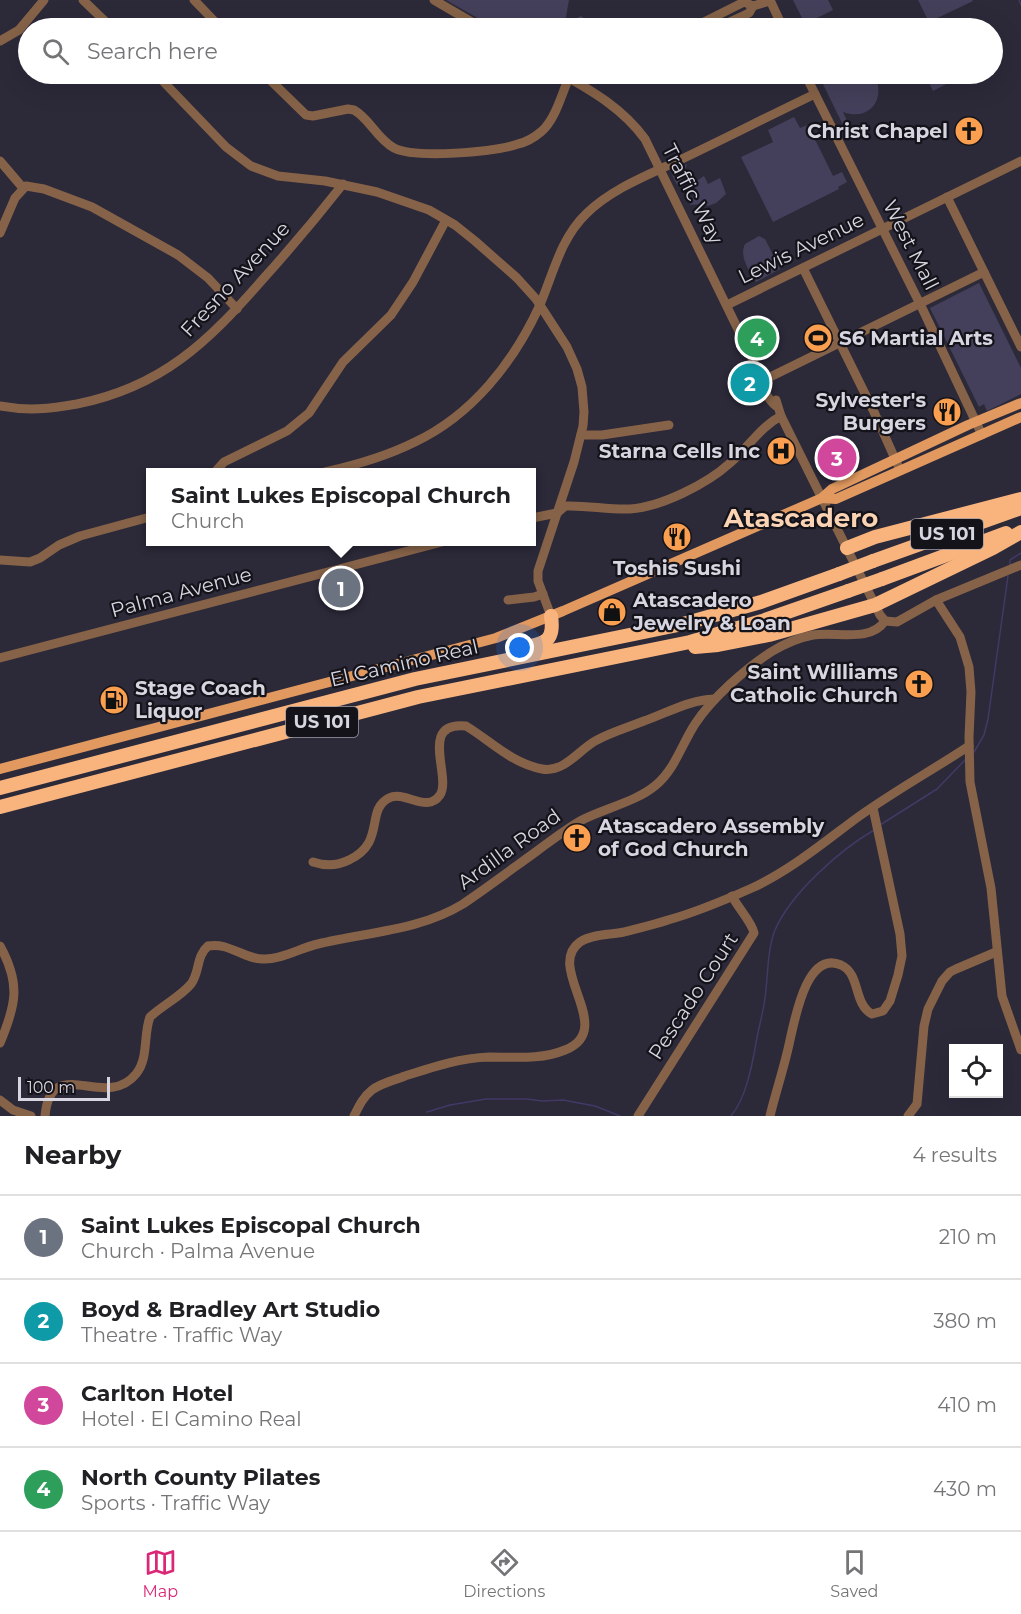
<!DOCTYPE html>
<html lang="en">
<head>
<meta charset="utf-8">
<style>
	:root { --surface:#fff; --page:#f6f6f6; --text:#202124; --muted:#757577; --line:#e0e0e0; --accent:#db2777 }
	body { margin:0; font-family:Montserrat,sans-serif; background:var(--page); color:var(--text) }
	.controls { position:absolute; right:18px; bottom:18px; display:grid; overflow:hidden; border-radius:0px; box-shadow:0 6px 24px #0002 }
	.controls button { width:54px; height:54px; display:grid; place-items:center; padding:0; border:0; border-bottom:2px solid var(--line); background:var(--surface); color:var(--text); font:30px sans-serif }
	.scale { position:absolute; left:18px; bottom:15px; width:92px; box-sizing:border-box; padding-left:6px; border:3px solid #d6d5e0; border-top:0; font-size:16px; line-height:21px; white-space:nowrap; color:#d6d5e0; -webkit-text-stroke:4px #14131a; paint-order:stroke }
	.you { position:absolute; left:520px; top:648px; width:21px; height:21px; margin:-15px; border:4px solid #fff; border-radius:50%; background:#1a73e8; box-shadow:0 0 0 9px #1a73e833 }
	.badge { display:grid; place-items:center; width:39px; height:39px; border-radius:50%; background:var(--accent); color:#fff; font-size:20px; font-weight:700 }
	.pin { position:absolute; translate:-50% -50%; border:3px solid #fff; box-shadow:0 2px 6px #0006 }
	.popup { position:absolute; left:146px; top:468px; width:390px; height:78px; box-sizing:border-box; display:grid; place-content:center; border-radius:0px; background:var(--surface); filter:drop-shadow(0 2px 4px #0005); font-size:20px; white-space:nowrap; color:var(--muted) }
	.popup b { font-size:22px; color:var(--text) }
	.popup::after { content:''; position:absolute; left:50%; top:100%; margin-left:-12px; border:12px solid transparent; border-top-color:var(--surface) }
	.list { margin:0; padding:0; list-style:none }
	h2 { display:flex; justify-content:space-between; align-items:center; height:78px; margin:0; padding:0 24px; font-size:26px }
	h2 small { font-size:20px; font-weight:400; color:var(--muted) }
	.list li { display:grid; grid-template-columns:39px 1fr auto; gap:18px; align-items:center; box-sizing:border-box; height:84px; padding:0 24px; border-top:2px solid var(--line) }
	.list b { display:block; font-size:22px; white-space:nowrap }
	.list p { margin:0; font-size:20px; white-space:nowrap; color:var(--muted) }
	.list em { font-size:20px; font-style:normal; color:var(--muted) }
	.icon { flex:none; width:33px; height:33px; fill:none; stroke:currentColor; stroke-width:2; stroke-linecap:round; stroke-linejoin:round }
	.map { position:relative; flex:none; width:1021px; height:1116px; overflow:hidden }
	.search { position:absolute; background:var(--surface); box-shadow:0 6px 24px #0002; left:18px; right:18px; top:18px; height:66px; display:flex; align-items:center; gap:15px; box-sizing:border-box; padding:0 21px; border-radius:33px; color:var(--muted); font-size:22px }
	.sheet { height:414px; background:var(--surface) }
	nav { display:flex; justify-content:space-around; align-items:center; box-sizing:border-box; height:84px; border-top:2px solid var(--line); background:var(--surface); font-size:16px; color:var(--muted) }
	nav a { display:grid; justify-items:center; gap:3px }
	nav .on { color:var(--accent) }
	.map>svg:first-child { display:block }
	.green { fill:#44405b }
	.lines { fill:none; stroke-linecap:round; stroke-linejoin:round }
	.stream { stroke:#423965; stroke-width:1.5 }
	.minor { stroke:#866348; stroke-width:9 }
	.major { stroke:#e1995f; stroke-width:10 }
	.highway { stroke:#f9b47d; stroke-width:14 }
	.highway-bridge { stroke:#f9b47d; stroke-width:14 }
	.labels { text-anchor:middle; dominant-baseline:central; stroke-width:4.5; stroke-linejoin:round; paint-order:stroke }
	.shield { fill:#14131a; stroke:#9c9ba5; stroke-width:1.5 }
	.shield-label { font-size:18px; font-weight:bold; fill:#d6d5e0 }
	.poi-label { font-size:20px; font-weight:bold; fill:#d6d5e0; stroke:#14131a; text-anchor:end }
	.street-label { font-size:20px; fill:#d6d5e0; stroke:#14131a }
	.district-label { font-size:26px; font-weight:bold; fill:#fad3b4; stroke:#14131a }
</style>
</head>
<body>
<div class="map">
<svg width="1021" height="1116" viewBox="0 0 1021 1116">
	<rect width="100%" height="100%" fill="#2c2939"/>
	<g class="green">
		<path d="M446,0H569L564,28H495Z"/>
		<path d="M793,0H828L833,10L805,24Z"/>
		<path d="M918,0H972L973,1L929,22Z"/>
		<path d="M581,16L588,21V28H572L573,20Z"/>
		<path d="M818,74H874C887,98 870,122 843,112L848,123L843,125Z"/>
		<path d="M937,74H956L958,78L933,91L927,79Z"/>
		<path d="M794,117L800,128L808,125L833,176L842,172L847,182L838,187L839,189L773,222L741,157L773,142L768,130Z"/>
		<path d="M687,164L681,183L677,185L672,175L674,171Z"/>
		<path d="M704,176L708,184L720,178L726,194L716,203L708,206L702,204L690,205L698,180Z"/>
		<path d="M759,236L765,239L780,269L756,282C749,270 739,257 745,244Z"/>
		<path d="M979,283L1021,368V394L987,411L984,404L979,407L930,308Z"/>
	</g>
	<g class="lines">
		<g class="stream">
			<path d="M1019,0L1021,5"/>
			<path d="M1010,565V560L1021,553"/>
			<path d="M974,752L984,735L988,719L1008,576"/>
			<path d="M880,825L937,789L966,759"/>
			<path d="M427,1112L450,1105L486,1099H527L542,1101L563,1100L595,1106L620,1116"/>
			<path d="M731,1116C746,1098 752,1066 756,1043C759,1025 765,1007 766,989C768,970 768,948 775,930C791,893 840,850 874,830"/>
		</g>
		<g class="minor">
			<path d="M83,0L112,28"/>
			<path d="M194,0L221,28"/>
			<path d="M434,0L482,28"/>
			<path d="M770,0L783,28"/>
			<path d="M692,28L744,2L753,6L770,1"/>
			<path d="M717,28L749,13L753,6"/>
			<path d="M0,41L19,30L44,0"/>
			<path d="M156,74L226,147L251,166L278,176L325,181L377,192L429,210L455,225L475,241L517,278L536,299L567,347L577,369L582,387L584,412L583,426L574,462L538,571V581L551,616"/>
			<path d="M264,74L306,115L313,116L348,109L354,110C370,119 377,139 394,148C416,159 494,152 518,144C527,142 535,137 542,131C556,118 561,95 569,78"/>
			<path d="M562,74C594,92 623,109 645,139L754,362C755,375 766,398 776,406"/>
			<path d="M805,74L923,310L982,435"/>
			<path d="M0,161L23,188"/>
			<path d="M947,197L1021,347"/>
			<path d="M0,233L15,198L26,186L44,189L92,207L178,255L208,278L237,309"/>
			<path d="M803,268L875,414L900,470"/>
			<path d="M727,305L1021,161"/>
			<path d="M766,379L984,272"/>
			<path d="M776,400L781,416L880,615L885,621"/>
			<path d="M0,406C27,411 50,409 77,404C162,387 208,342 263,279C291,248 317,217 343,184"/>
			<path d="M581,435H602L669,425"/>
			<path d="M215,472L224,462L287,431L309,413L343,362L391,315L413,282L446,220"/>
			<path d="M325,472C356,465 387,456 415,442C472,415 513,363 539,307C553,275 560,239 586,214C612,188 651,174 684,158C728,137 771,115 815,94"/>
			<path d="M532,518L557,513L565,506C587,505 608,510 630,509C661,507 707,484 730,463C748,448 760,427 781,416"/>
			<path d="M0,560L30,562L40,558L59,545L80,536L150,517"/>
			<path d="M508,600L534,597L543,594"/>
			<path d="M936,600L960,637L969,667L971,692L969,737L970,782L991,888L1002,996L1021,1050"/>
			<path d="M0,658L442,542"/>
			<path d="M313,862C325,866 337,866 349,860C386,843 365,810 389,798C405,790 427,814 440,795C452,777 418,721 466,726C491,741 511,763 542,769C565,773 579,749 597,740C612,732 629,727 644,721C667,713 689,700 714,699"/>
			<path d="M0,946C21,984 16,1005 0,1043"/>
			<path d="M0,1100L13,1110L31,1116"/>
			<path d="M45,1116C51,1052 105,1112 136,1074C149,1058 143,1035 150,1017C163,1005 180,997 191,984C200,972 196,956 208,946C230,942 244,960 265,959C283,959 300,948 318,944C367,932 419,931 463,904C488,887 512,869 537,851C552,840 566,829 582,820C605,808 636,802 656,785C675,769 682,744 695,724C712,698 745,669 771,652C784,644 797,638 813,635C836,631 870,643 885,621L897,622L936,600L1021,565"/>
			<path d="M354,1116C359,1106 363,1097 372,1090C381,1083 395,1080 405,1076C433,1067 460,1058 489,1057C515,1057 541,1060 565,1050C618,1029 544,968 580,942C592,934 610,935 624,932C639,928 653,925 668,920C697,912 725,900 752,888C789,871 822,844 854,820C891,793 931,771 969,746"/>
			<path d="M638,1116L754,933C752,922 738,908 732,896"/>
			<path d="M770,1116C775,1095 782,1074 787,1053C793,1032 803,949 841,965C861,974 853,1004 872,1014L883,1011L890,1001L898,975L902,956L900,934L873,808"/>
			<path d="M908,1116L917,1104L924,1026L928,1009L942,981L950,972L956,969L996,952"/>
		</g>
		<g class="major">
			<path d="M822,498L836,499L1021,417"/>
			<path d="M0,769L496,638L563,611L822,498L832,489L968,425L1021,403"/>
		</g>
		<g class="highway">
			<path d="M847,548L875,537L1021,499"/>
			<path d="M873,561L1021,508"/>
			<path d="M882,579L1006,533"/>
			<path d="M695,647L718,645L769,635L875,605L993,548L1021,532"/>
			<path d="M523,648C545,643 555,642 551,616"/>
			<path d="M0,788L415,679L683,624L761,602L839,574"/>
			<path d="M0,807L418,697L690,642L762,621L848,591"/>
		</g>
		<g class="highway-bridge">
			<path d="M839,574L873,561"/>
			<path d="M848,591L882,579"/>
		</g>
	</g>
	<defs>
		<g id="church-disc" transform="scale(1.5)"><circle r="9.5" fill="#fa9f4f" stroke="#14131a"/><path d="M-1.2-6h2.4v3.5h3.3v2.4h-3.3V6h-2.4V-.1h-3.3v-2.4h3.3Z" fill="#111"/></g>
		<g id="stadium-disc" transform="scale(1.5)"><circle r="9.5" fill="#fa9f4f" stroke="#14131a"/><path d="M0-5a6.5 5 0 1 0 0 10a6.5 5 0 1 0 0-10ZM-3.5-1.8h7v3.6h-7Z" fill="#111"/></g>
		<g id="restaurant-disc" transform="scale(1.5)"><circle r="9.5" fill="#fa9f4f" stroke="#14131a"/><path d="M-5-6h1v4h1v-4h1v4h1v-4h1v5L-1.5 .5V6h-2V.5L-5-1ZM5-6V6H3V1.5H1.5Q1.5-4 5-6Z" fill="#111"/></g>
		<g id="hospital-disc" transform="scale(1.5)"><circle r="9.5" fill="#fa9f4f" stroke="#14131a"/><path d="M-5-5h3v3.5h4V-5h3V5h-3V1.5h-4V5h-3Z" fill="#111"/></g>
		<g id="shop-disc" transform="scale(1.5)"><circle r="9.5" fill="#fa9f4f" stroke="#14131a"/><path d="M-5-2.5h2.3a2.7 3.5 0 0 1 5.4 0H5L5.5 6h-11ZM-1.5-2.5h3a1.5 2.3 0 0 0-3 0Z" fill="#111"/></g>
		<g id="fuel-disc" transform="scale(1.5)"><circle r="9.5" fill="#fa9f4f" stroke="#14131a"/><path d="M-5.5-6h7V0h2V4h1.3V-2.5L3-4.5l.8-.8L6-3V5H2.5V1h-1V6h-7ZM-4.2-4.7v3.2H.2V-4.7Z" fill="#111"/></g>
	</defs>
	<g fill-rule="evenodd">
		<use href="#church-disc" x="969" y="131"/>
		<use href="#stadium-disc" x="818" y="338"/>
		<use href="#restaurant-disc" x="947" y="412"/>
		<use href="#hospital-disc" x="781" y="451"/>
		<use href="#restaurant-disc" x="677" y="537"/>
		<use href="#shop-disc" x="612" y="612"/>
		<use href="#church-disc" x="919" y="684"/>
		<use href="#fuel-disc" x="114" y="700"/>
		<use href="#church-disc" x="577" y="838"/>
	</g>
	<g class="labels">
		<g class="shield">
			<rect x="911" y="519" width="72" height="30" rx="4.5"/>
			<rect x="286" y="707" width="72" height="30" rx="4.5"/>
		</g>
		<g class="shield-label">
			<text x="947" y="534">US 101</text>
			<text x="322" y="722">US 101</text>
		</g>
		<g class="poi-label">
			<text x="948" y="131">Christ Chapel</text>
			<text x="839" y="338" text-anchor="start">S6 Martial Arts</text>
			<text x="926" y="400">Sylvester's<tspan x="926" dy="23">Burgers</tspan></text>
			<text x="760" y="451">Starna Cells Inc</text>
			<text x="677" y="568" text-anchor="middle">Toshis Sushi</text>
			<text x="633" y="600" text-anchor="start">Atascadero<tspan x="633" dy="23">Jewelry &amp; Loan</tspan></text>
			<text x="898" y="672">Saint Williams<tspan x="898" dy="23">Catholic Church</tspan></text>
			<text x="135" y="688" text-anchor="start">Stage Coach<tspan x="135" dy="23">Liquor</tspan></text>
			<text x="598" y="826" text-anchor="start">Atascadero Assembly<tspan x="598" dy="23">of God Church</tspan></text>
		</g>
		<g class="street-label">
			<text transform="translate(693 194) rotate(63)">Traffic Way</text>
			<text transform="translate(911 245) rotate(63)">West Mall</text>
			<text transform="translate(801 248) rotate(-26)">Lewis Avenue</text>
			<text transform="translate(235 279) rotate(-47)">Fresno Avenue</text>
			<text transform="translate(181 592) rotate(-15)">Palma Avenue</text>
			<text transform="translate(404 663) rotate(-13)">El Camino Real</text>
			<text transform="translate(509 849) rotate(-36)">Ardilla Road</text>
			<text transform="translate(693 996) rotate(-57)">Pescado Court</text>
		</g>
		<g class="district-label">
			<text x="801" y="518">Atascadero</text>
		</g>
	</g>
</svg>
<div class="controls">
<button><svg class="icon" aria-label="locate" viewBox="0 0 24 24"><circle cx="12" cy="12" r="6"/><path d="M12 2v4M12 18v4M2 12h4M18 12h4"/></svg></button>
</div>
<div class="scale">100 m</div>
<div class="you"></div>
<div class="pin badge" style="left:341px;top:588px;background:#6b7280">1</div>
<div class="popup"><b>Saint Lukes Episcopal Church</b>Church</div>
<div class="pin badge" style="left:750px;top:383px;background:#0f9aa8">2</div>
<div class="pin badge" style="left:837px;top:458px;background:#d1479c">3</div>
<div class="pin badge" style="left:757px;top:338px;background:#2e9e5b">4</div>
<div class="search"><svg class="icon" aria-label="search" viewBox="0 0 24 24"><circle cx="10" cy="10" r="6"/><path d="M15 15l6 6"/></svg>Search here</div>
</div>
<section class="sheet">
<h2>Nearby<small>4 results</small></h2>
<ul class="list">
<li><span class="badge" style="background:#6b7280">1</span><div><b>Saint Lukes Episcopal Church</b><p>Church · Palma Avenue</p></div><em>210 m</em></li>
<li><span class="badge" style="background:#0f9aa8">2</span><div><b>Boyd &amp; Bradley Art Studio</b><p>Theatre · Traffic Way</p></div><em>380 m</em></li>
<li><span class="badge" style="background:#d1479c">3</span><div><b>Carlton Hotel</b><p>Hotel · El Camino Real</p></div><em>410 m</em></li>
<li><span class="badge" style="background:#2e9e5b">4</span><div><b>North County Pilates</b><p>Sports · Traffic Way</p></div><em>430 m</em></li>
</ul>
</section>
<nav>
<a class="on"><svg class="icon" aria-label="map" viewBox="0 0 24 24"><path d="M3 6l6-2 6 2 6-2v14l-6 2-6-2-6 2zM9 4v14M15 6v14"/></svg>Map</a>
<a><svg class="icon" aria-label="directions" viewBox="0 0 24 24"><path d="M12 3l9 9-9 9-9-9zM9 14v-3h6M13 9l2 2-2 2"/></svg>Directions</a>
<a><svg class="icon" aria-label="saved" viewBox="0 0 24 24"><path d="M7 4h10v16l-5-4-5 4z"/></svg>Saved</a>
</nav>
</body>
</html>
